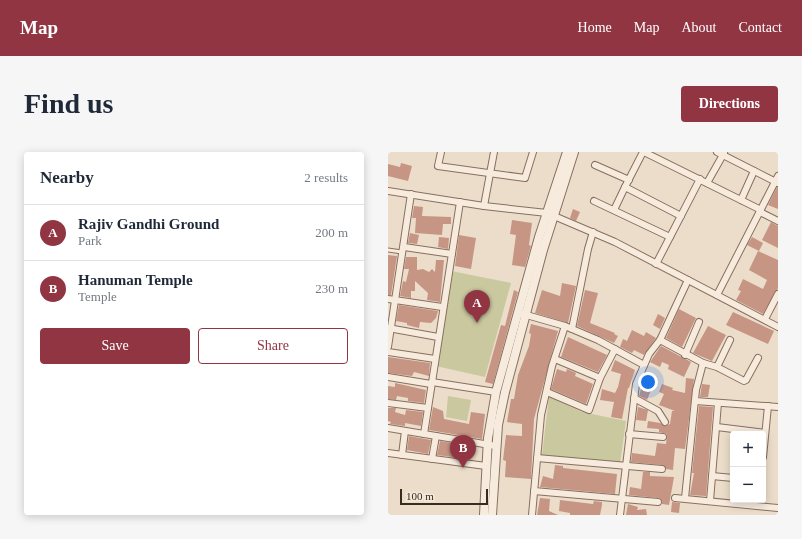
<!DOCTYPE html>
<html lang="en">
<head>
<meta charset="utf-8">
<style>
	:root { --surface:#fff; --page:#f6f6f7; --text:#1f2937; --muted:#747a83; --line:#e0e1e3; --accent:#913543 }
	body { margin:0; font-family:"Times New Roman",serif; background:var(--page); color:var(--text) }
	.controls { position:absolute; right:12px; bottom:12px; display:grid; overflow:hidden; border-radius:4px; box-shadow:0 2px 10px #0003 }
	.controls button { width:36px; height:36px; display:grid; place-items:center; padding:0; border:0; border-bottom:1px solid var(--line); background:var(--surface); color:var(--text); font:20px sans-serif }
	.scale { position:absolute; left:12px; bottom:10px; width:88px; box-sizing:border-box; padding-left:4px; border:2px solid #392a22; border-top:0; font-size:11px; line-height:14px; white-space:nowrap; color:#392a22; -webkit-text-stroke:3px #f3e8d9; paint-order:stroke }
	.you { position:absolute; left:260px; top:230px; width:14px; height:14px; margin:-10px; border:3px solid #fff; border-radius:50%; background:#1a73e8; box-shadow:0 0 0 6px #1a73e833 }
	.badge { display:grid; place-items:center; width:26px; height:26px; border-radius:50%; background:var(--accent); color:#fff; font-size:13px; font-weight:700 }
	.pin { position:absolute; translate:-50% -33px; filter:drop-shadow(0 1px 2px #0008) }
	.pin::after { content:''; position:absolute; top:21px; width:14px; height:12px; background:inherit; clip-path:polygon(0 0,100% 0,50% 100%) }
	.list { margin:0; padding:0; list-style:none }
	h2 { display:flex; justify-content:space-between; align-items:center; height:52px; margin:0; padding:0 16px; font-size:17px }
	h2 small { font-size:13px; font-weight:400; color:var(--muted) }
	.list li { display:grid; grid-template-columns:26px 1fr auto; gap:12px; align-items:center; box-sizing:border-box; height:56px; padding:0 16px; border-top:1px solid var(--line) }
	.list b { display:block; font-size:15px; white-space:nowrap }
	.list p { margin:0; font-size:13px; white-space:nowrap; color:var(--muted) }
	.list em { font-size:13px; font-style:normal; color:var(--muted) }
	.actions { display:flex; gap:8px; padding:12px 16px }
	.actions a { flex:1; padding:9px 0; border:1px solid var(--accent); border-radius:4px; text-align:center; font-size:14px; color:var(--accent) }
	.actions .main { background:var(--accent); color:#fff }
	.map { position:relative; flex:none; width:390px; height:363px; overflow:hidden; border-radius:4px }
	header { display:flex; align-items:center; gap:24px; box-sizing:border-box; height:56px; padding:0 20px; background:var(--accent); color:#fff }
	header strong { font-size:19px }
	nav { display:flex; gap:22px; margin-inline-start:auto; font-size:14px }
	.intro { display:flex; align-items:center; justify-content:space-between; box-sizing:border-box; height:96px; padding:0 24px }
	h1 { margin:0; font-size:28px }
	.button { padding:10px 18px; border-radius:4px; background:var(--accent); color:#fff; font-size:14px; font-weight:700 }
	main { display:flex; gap:24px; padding:0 24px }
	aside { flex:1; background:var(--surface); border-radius:4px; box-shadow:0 2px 10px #0003 }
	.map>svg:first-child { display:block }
	.green { fill:#c9c89f }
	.building { fill:#c69584 }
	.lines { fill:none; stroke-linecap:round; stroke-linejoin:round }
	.service-casing { stroke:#876f60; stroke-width:5 }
	.minor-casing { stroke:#876f60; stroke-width:8 }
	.tertiary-casing { stroke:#876f60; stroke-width:10 }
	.service { stroke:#f7ebdd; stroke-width:3 }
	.minor { stroke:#f7ebdd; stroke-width:6 }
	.tertiary { stroke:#f7ebdd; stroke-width:8 }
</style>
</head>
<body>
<header>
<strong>Map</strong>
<nav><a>Home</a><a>Map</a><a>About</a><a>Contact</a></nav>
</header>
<div class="intro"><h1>Find us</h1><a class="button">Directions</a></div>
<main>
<aside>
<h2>Nearby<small>2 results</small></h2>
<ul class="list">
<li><span class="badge">A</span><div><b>Rajiv Gandhi Ground</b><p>Park</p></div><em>200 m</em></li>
<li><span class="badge">B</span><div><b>Hanuman Temple</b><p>Temple</p></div><em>230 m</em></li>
</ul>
<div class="actions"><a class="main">Save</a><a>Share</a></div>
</aside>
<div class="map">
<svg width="390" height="363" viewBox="0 0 390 363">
	<rect width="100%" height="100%" fill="#ebddca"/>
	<g class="green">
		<path d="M63,119L123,131L97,225L48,214Z"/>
		<path d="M60,244L83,248L79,269L58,265Z"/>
		<path d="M161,245L194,260L238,269L232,311L154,303Z"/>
	</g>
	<g class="building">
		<path d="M13,11L24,14L20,29L0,24V12L12,15Z"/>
		<path d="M389,35H390V57L380,53Z"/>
		<path d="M26,54L35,55L34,64L63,65V72H55L54,83L27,81L28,66H24Z"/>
		<path d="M185,57L192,60L188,69L182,66Z"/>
		<path d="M124,68L144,71L141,93L143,94L137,115L124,113L128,83L122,82Z"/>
		<path d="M383,70L390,74V96L374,88Z"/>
		<path d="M22,81L31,83L29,92L20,91Z"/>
		<path d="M71,83L88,86L83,117L67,114Z"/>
		<path d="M51,85L61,86L60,97L50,95Z"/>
		<path d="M364,85L375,91L371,99L359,93Z"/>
		<path d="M370,99L390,108V136L375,162L348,148L353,139L350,138L355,127L375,137L379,128L361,118Z"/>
		<path d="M0,103L9,104L3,143H0Z"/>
		<path d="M18,105H29V118L35,117L41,120L44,117L47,120L48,108H56L52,150L39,148L40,141L27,129V139H23V146L12,144L15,129L18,130L21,117H16Z"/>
		<path d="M174,131L188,134L180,171L147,161L154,138L172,144Z"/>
		<path d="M126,138L130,140L105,232L97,230L113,173L117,174Z"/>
		<path d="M197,138L210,141L202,171L227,181L226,182L230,184L226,191L189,174Z"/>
		<path d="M11,153L50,159L48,166L43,171L32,170L31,176L19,173V171L8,169Z"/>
		<path d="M291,157L308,166L294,195L278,186Z"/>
		<path d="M345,160L386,179L380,192L338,173Z"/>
		<path d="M270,162L277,166L272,177L265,173Z"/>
		<path d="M143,172L170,179L146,267L143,327L117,325L118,309L115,308L118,283L134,284V272L119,270L123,247H126L130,223L141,194L143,182L141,181Z"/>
		<path d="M320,174L338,183L324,209L305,201Z"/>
		<path d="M244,178L256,184L258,180L268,186L256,203L246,198L244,201L232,195L235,187L239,189Z"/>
		<path d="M180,185L219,203L210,220L173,205Z"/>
		<path d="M273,194L303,210L296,225L280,217L281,213L274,210L272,215L262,210Z"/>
		<path d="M0,205L42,211L41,224L26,220L24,224L0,221Z"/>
		<path d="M227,208L247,218L241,236H240L234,267L223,265L226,250L212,248L214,237L227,241L230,235L233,222L223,219Z"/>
		<path d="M169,217L178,220L179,217L188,221L187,224L205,232L198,252L163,237Z"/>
		<path d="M257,222L265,226L260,236L263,238L259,248L251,244Z"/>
		<path d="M298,226L306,227L297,297L287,296L285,318L278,317L274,313L243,310L244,301L267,304L269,291L278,292L279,282L271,280V277L259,276L260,269L272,271L277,274L282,272L284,259H287L271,253L276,242L271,240L274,232L285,236L284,238L297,241Z"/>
		<path d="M7,231L38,238L36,251L20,249V246L9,244L8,248L0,247V234L7,235Z"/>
		<path d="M314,232L322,233L320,245H312Z"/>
		<path d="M311,254L325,255L318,344L302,343L306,321H304Z"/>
		<path d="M45,255L55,259L56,267L81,272L83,260L97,262L94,287L41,278Z"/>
		<path d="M250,255L260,258L258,269L248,268Z"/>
		<path d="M0,256H8L7,260L17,263L18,258L35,260L33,274L17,271V274L2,272L3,270L0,269Z"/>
		<path d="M21,284L43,288L40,302L19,298Z"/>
		<path d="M52,289L81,294L80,307L49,303Z"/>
		<path d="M167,313L175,314V316L229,322L227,342L152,335L155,324L165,327Z"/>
		<path d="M255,320H262V324L286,325L281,353L274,352V348L271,346L241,343L242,335L253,337Z"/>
		<path d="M152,346L162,347L161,359L170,363H149Z"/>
		<path d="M172,348L205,352L206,349L214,350V353L212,363H182V361L171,359Z"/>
		<path d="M284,350L292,351L291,361L283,360Z"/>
		<path d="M240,352L250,355L249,358L258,357L259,363H238Z"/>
	</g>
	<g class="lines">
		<g class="service-casing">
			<path id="service" d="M0,98L14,100"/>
		</g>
		<g class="minor-casing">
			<g id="minor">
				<path d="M53,0L50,14L137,26L145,0"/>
				<path d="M255,0L237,35L293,64"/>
				<path d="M256,0L373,58"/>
				<path d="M329,0L390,31"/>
				<path d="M207,13L241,28"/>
				<path d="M319,31L336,1"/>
				<path d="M0,39L96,54L159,61L227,90L390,175"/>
				<path d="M353,48L366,19"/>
				<path d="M206,49L282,85"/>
				<path d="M96,54L106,0"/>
				<path d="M226,58L237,35"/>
				<path d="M372,60L390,69"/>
				<path d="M16,95L64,102"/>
				<path d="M268,112L312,27"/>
				<path d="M329,143L390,24"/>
				<path d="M0,147L54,155"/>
				<path d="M135,162L177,174L210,188L256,213"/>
				<path d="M377,167L390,142"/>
				<path d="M0,176L50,185"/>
				<path d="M184,177L200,97L205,80"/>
				<path d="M272,188L315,211L329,215L356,229L358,228L370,206"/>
				<path d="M0,195L23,42"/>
				<path d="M0,200L47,207"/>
				<path d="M297,203L311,170"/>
				<path d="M167,207L212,226"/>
				<path d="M329,215L342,188"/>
				<path d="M0,225L43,232"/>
				<path d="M44,230L108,240"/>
				<path d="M159,240L201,258L212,226L227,197"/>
				<path d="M246,246L270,259L277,270"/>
				<path d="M307,249L390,255"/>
				<path d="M0,251L40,256"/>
				<path d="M329,275L377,281"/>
				<path d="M0,276L108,294"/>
				<path d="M36,282L72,50"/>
				<path d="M241,282L275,285"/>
				<path d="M0,301L98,314"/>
				<path d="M14,303L17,279"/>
				<path d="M375,305L380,254"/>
				<path d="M149,306L274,317"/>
				<path d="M44,307L48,284"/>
				<path d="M324,324L345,326"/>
				<path d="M146,339L270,350"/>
				<path d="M287,346L390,356"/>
				<path d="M297,346L308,238L315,211"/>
				<path d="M322,349L330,251"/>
				<path d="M144,363L153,263L164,214L177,174"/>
				<path d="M232,363L248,232L261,202L272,188L300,128"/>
			</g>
		</g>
		<g class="tertiary-casing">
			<g id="tertiary">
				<path d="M96,363L100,286L108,240L151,85L179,0"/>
				<path d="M104,363L110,273L117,240L155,98L186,0"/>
			</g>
		</g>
		<use href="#service" class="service"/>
		<use href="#minor" class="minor"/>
		<use href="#tertiary" class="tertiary"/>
	</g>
</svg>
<div class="controls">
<button>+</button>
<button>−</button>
</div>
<div class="scale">100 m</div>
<div class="you"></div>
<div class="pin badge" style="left:89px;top:171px">A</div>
<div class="pin badge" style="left:75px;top:316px">B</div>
</div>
</main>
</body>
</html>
